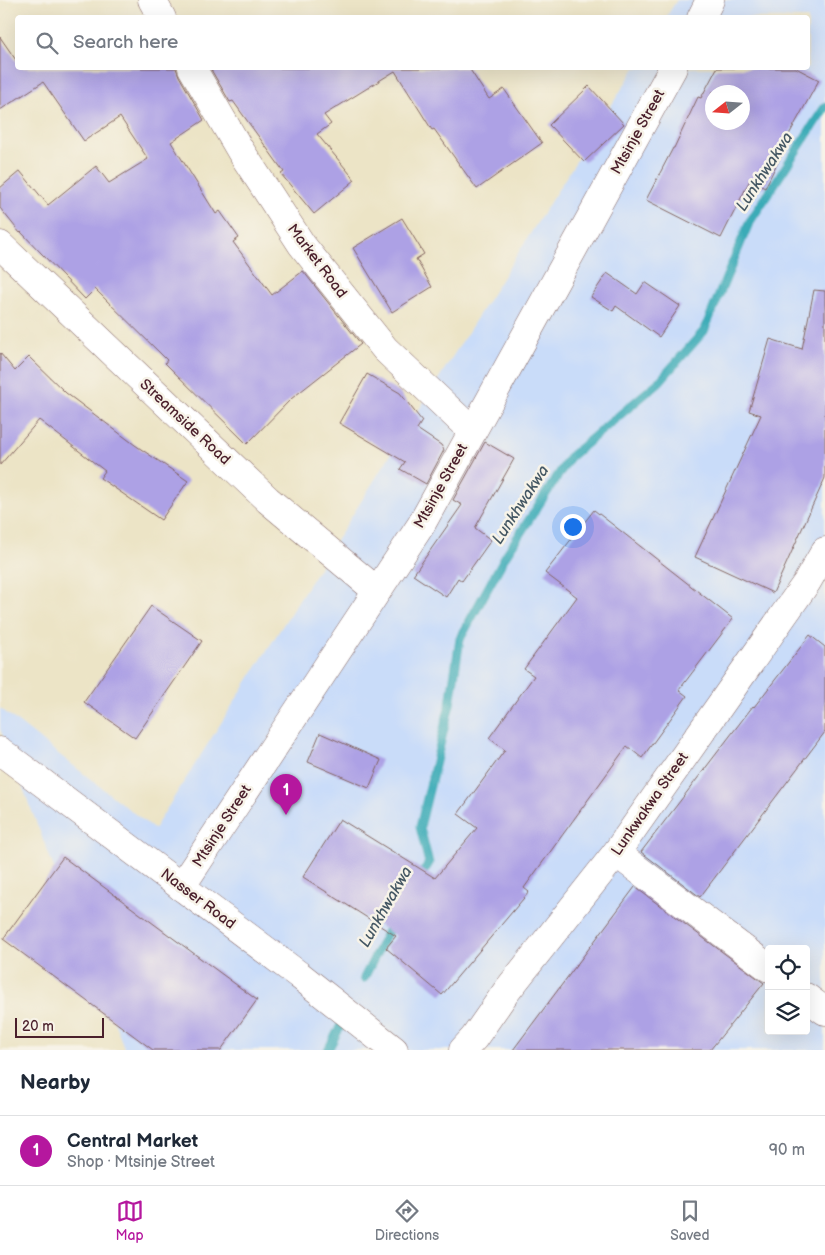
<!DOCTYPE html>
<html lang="en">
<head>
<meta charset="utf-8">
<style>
	:root { --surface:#fff; --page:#f2f2f3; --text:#1f2937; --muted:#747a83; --line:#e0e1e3; --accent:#b5179e }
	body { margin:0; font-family:"Balsamiq Sans",sans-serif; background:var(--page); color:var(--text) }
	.controls { position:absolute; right:15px; bottom:15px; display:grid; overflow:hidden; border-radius:5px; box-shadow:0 5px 20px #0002 }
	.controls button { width:45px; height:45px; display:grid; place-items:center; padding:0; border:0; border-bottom:1px solid var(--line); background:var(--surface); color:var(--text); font:25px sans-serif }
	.compass { position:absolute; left:705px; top:85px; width:45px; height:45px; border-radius:50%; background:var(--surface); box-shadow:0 5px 20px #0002; rotate:253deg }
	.scale { position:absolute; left:15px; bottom:12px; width:89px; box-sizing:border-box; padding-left:5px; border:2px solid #4a1f2b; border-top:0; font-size:14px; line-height:18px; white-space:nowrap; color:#4a1f2b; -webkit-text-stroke:4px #f7f3e8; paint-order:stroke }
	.you { position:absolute; left:572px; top:526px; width:18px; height:18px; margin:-12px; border:4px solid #fff; border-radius:50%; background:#1a73e8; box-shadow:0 0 0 8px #1a73e833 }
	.badge { display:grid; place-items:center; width:32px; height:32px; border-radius:50%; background:var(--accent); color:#fff; font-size:16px; font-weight:700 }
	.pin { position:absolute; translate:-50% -41px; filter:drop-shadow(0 1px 2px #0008) }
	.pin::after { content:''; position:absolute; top:26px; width:18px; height:15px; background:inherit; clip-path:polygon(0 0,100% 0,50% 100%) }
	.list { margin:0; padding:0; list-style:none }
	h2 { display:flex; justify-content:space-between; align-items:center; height:65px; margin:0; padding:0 20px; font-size:21px }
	h2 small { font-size:16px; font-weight:400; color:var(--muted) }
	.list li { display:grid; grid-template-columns:32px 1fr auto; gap:15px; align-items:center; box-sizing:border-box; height:70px; padding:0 20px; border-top:1px solid var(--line) }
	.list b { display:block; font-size:19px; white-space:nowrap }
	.list p { margin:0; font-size:16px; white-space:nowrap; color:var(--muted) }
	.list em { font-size:16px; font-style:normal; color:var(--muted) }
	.icon { flex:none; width:28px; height:28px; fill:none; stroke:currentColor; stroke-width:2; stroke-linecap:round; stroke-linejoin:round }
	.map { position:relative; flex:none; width:825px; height:1050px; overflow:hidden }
	.search { position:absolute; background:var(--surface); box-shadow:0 5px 20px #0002; left:15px; right:15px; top:15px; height:55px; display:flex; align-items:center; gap:12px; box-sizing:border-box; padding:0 18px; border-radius:5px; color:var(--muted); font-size:19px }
	.sheet { height:135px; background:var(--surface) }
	nav { display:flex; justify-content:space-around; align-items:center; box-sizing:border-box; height:70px; border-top:1px solid var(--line); background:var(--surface); font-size:14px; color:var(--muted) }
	nav a { display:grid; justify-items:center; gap:2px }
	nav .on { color:var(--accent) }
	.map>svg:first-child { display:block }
	.built { fill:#c9dcf9; fill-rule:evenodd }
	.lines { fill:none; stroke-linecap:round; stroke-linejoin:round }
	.stream { stroke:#3babb7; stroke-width:9 }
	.building { fill:#ada1e5; fill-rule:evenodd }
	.minor-casing { stroke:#836461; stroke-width:29 }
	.minor { stroke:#fff; stroke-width:28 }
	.labels { text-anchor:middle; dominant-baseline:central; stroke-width:5; stroke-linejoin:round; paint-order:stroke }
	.street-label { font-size:15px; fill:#4a1f2b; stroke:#f7f3e8 }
	.water-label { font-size:16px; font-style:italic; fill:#445763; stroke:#f7f3e8 }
</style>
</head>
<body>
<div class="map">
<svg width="825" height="1050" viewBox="0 0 825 1050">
	<rect width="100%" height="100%" fill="#f7f3e8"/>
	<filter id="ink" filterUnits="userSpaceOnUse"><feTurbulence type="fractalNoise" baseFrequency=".02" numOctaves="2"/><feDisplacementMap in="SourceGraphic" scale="10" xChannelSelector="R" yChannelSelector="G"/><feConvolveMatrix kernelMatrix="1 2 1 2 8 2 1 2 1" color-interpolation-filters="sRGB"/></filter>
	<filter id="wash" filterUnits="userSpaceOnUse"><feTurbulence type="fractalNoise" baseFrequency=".0096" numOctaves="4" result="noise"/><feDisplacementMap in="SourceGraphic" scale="20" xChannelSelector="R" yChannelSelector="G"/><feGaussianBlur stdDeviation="1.12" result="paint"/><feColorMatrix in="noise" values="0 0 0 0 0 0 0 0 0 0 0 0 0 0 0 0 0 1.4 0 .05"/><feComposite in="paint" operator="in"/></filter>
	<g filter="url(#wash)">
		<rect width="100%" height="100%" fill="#ece4c6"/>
		<path class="built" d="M677,0H825V1050H125L0,729V708L154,829L635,68H808V18L666,17ZM712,92H742V122H712ZM769,949H806V1031H769Z"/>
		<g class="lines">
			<g class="stream">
				<path d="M418,880L429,863L420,827L450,704L460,639L506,555L570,457L659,382L704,331L749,223L825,107"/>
				<path d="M364,978L393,921"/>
				<path d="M328,1050L343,1021"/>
			</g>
		</g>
		<g id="blocks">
			<g class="building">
				<path d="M0,37L18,63V68H176L179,76L204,120L171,142L216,214L220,211L239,238L233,242L272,295L303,271L361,344L291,399L247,444L165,363L167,360L95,289L85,299L21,232L20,233L0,208V188L20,171L48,205L96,166L109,183L148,159L120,117L84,141L43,82L0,110Z"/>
				<path d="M210,68H469L489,99L504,89L542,143L477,189L434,129L432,130L395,71L324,115L331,124L317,134L355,180L314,214L281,174L284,172L233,101L230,102Z"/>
				<path d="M717,68H796L819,80L786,140L788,141L765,188L750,180L721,238L646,200L673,148H674L698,97L701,98ZM712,92H742V122H712Z"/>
				<path d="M589,86L624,124L584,162L549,125Z"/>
				<path d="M402,218L424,254L416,259L432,287L392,312L353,248Z"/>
				<path d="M607,273L637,294L645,282L680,306L659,337L616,306L613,311L591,297Z"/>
				<path d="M814,290L825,291V478L773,593L695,557L761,415L749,411L770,339L802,349Z"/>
				<path d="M0,353L15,371L29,357L66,393L135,445L188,481L161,520L100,478L105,471L39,420L0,465Z"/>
				<path d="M367,374L400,393L422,421L417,429L441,445L444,450L426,484L400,469L405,462L339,423Z"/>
				<path d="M485,442L514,459L475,528L491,540L462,581L458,578L446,597L413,575L462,505L453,500Z"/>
				<path d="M594,510L733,619L679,690L687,696L642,758L627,746L524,888L529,892L442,995L386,948L396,936L303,877L340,819L435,878L477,828L458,814L505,750L489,738L534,676L524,669L577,597L545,573Z"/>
				<path d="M151,606L202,641L135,738L84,702Z"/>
				<path d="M810,635L825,647V732L700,897L641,852L753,706L754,707Z"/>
				<path d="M320,733L381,760L369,788L308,762Z"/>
				<path d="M63,857L257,1000L221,1050H153L3,939Z"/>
				<path d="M635,887L764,983L710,1050H513Z"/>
			</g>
		</g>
	</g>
	<g filter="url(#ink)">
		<use href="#blocks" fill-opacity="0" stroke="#836461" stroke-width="1"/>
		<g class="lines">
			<g class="minor-casing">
				<g id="minor">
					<path d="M152,0L162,18"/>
					<path d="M701,18L710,0"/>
					<path d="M192,68L240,150L302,245L385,349L472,431"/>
					<path d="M0,245L268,500L377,591"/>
					<path d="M0,751L299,975L394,1050"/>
					<path d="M616,853L769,968"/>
					<path d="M181,887L421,525L673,68"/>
					<path d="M806,997L825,1011"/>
					<path d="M463,1050L474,1038L506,992L616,853L807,582L825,551"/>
				</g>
			</g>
			<use href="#minor" class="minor"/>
		</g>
	</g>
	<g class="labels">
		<g class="street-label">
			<text transform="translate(638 132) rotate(-61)">Mtsinje Street</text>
			<text transform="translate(317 261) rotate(53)">Market Road</text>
			<text transform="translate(185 422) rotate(43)">Streamside Road</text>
			<text transform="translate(441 486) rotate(-61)">Mtsinje Street</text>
			<text transform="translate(650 804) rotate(-55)">Lunkwakwa Street</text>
			<text transform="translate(222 826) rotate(-57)">Mtsinje Street</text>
			<text transform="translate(198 899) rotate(37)">Nasser Road</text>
		</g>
		<g class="water-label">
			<text transform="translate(765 172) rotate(-57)">Lunkhwakwa</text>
			<text transform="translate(521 505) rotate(-57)">Lunkhwakwa</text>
			<text transform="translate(386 907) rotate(-60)">Lunkhwakwa</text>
		</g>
	</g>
</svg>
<div class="controls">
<button><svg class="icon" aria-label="locate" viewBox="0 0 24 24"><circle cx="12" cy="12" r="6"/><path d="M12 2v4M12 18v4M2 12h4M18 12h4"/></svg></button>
<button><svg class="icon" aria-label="layers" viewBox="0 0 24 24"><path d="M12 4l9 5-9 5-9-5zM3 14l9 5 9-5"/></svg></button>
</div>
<svg class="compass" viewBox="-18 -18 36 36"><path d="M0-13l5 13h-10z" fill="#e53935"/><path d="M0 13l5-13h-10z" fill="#747a83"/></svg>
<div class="scale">20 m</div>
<div class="you"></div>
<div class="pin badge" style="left:286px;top:815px">1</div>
<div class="search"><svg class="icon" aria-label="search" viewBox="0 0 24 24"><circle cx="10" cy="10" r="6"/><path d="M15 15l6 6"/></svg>Search here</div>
</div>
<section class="sheet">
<h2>Nearby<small></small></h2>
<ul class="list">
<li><span class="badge">1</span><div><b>Central Market</b><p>Shop · Mtsinje Street</p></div><em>90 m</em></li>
</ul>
</section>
<nav>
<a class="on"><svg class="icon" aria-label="map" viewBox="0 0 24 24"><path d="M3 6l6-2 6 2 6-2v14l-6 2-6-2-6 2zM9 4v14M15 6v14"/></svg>Map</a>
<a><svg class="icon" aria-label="directions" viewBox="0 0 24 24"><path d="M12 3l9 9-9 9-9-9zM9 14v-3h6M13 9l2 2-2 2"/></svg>Directions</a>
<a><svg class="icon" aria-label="saved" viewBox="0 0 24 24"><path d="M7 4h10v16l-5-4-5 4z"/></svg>Saved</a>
</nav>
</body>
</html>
